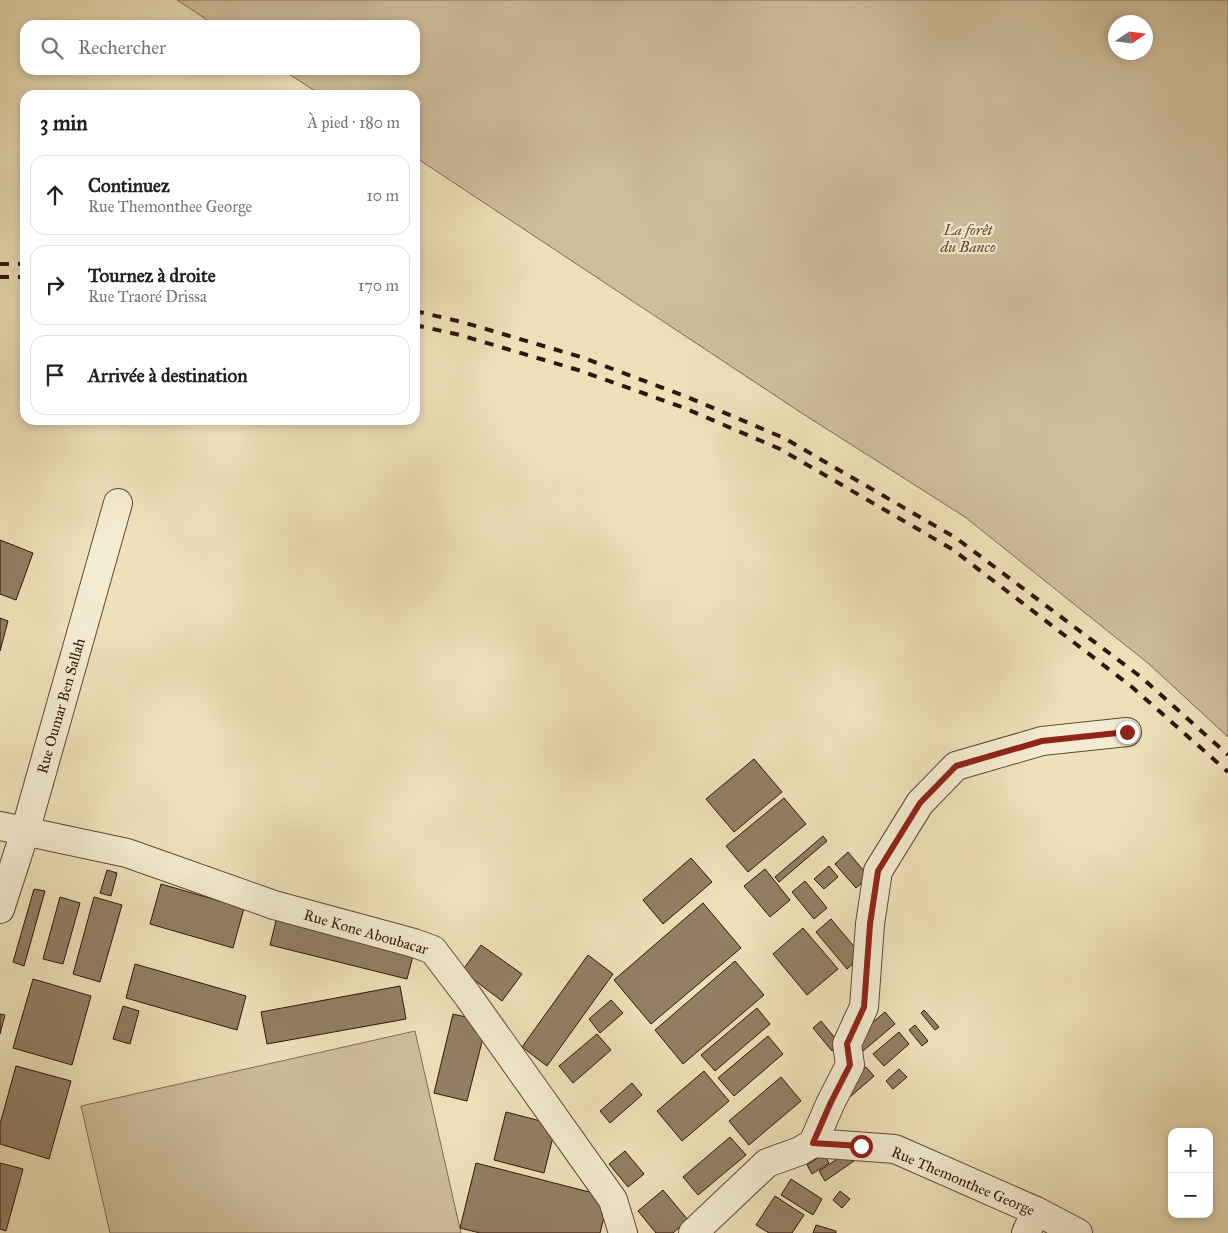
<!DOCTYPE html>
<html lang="fr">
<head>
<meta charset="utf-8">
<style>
	:root { --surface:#fff; --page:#f2f2f2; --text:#202124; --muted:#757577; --line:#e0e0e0 }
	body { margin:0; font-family:"IM FELL Great Primer",serif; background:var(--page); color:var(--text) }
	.controls { position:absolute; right:15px; bottom:15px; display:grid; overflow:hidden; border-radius:10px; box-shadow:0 2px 8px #0003 }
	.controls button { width:45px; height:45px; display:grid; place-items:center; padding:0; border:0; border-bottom:1px solid var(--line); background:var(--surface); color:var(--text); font:25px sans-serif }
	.compass { position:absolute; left:1108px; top:15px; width:45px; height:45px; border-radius:50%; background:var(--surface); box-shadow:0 2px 8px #0003; rotate:77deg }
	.stop { position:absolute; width:15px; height:15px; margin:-11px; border:4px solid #8f2418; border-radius:50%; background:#fff }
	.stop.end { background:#8f2418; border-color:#fff; box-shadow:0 1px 5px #0008 }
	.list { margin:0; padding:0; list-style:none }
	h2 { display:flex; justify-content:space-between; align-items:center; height:65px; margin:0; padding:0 20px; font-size:21px }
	h2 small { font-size:16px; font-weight:400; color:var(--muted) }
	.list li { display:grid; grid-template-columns:32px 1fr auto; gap:15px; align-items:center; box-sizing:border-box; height:80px; margin:0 10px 10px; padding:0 10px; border:1px solid var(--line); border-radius:15px }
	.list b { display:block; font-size:19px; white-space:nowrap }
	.list p { margin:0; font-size:16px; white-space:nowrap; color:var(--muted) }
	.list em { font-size:16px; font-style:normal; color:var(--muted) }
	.icon { flex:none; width:28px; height:28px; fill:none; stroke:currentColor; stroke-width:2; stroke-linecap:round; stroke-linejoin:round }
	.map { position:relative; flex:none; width:1228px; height:1233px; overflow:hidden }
	.search { position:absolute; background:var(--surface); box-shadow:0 2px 8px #0003; left:20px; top:20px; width:400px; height:55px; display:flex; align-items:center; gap:12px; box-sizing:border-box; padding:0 18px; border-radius:15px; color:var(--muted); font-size:19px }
	.panel { position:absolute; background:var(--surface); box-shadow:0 2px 8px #0003; left:20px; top:90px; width:400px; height:335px; border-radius:15px }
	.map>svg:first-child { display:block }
	.green { fill:#cebe9c; stroke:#806a52; fill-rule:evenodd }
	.building { fill:#937f65; stroke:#311509 }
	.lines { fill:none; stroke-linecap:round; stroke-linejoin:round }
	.street-casing { stroke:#604835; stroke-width:30 }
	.street { stroke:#f4ecd2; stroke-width:28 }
	.rail { stroke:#311509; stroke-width:4; stroke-dasharray:9 9; stroke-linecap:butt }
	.route { stroke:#8f2418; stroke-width:6 }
	.labels { text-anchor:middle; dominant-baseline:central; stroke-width:4.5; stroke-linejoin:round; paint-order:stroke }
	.park-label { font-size:15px; font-style:italic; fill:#604835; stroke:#f4ecd2 }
	.street-label { font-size:15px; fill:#311509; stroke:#f4ecd2 }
</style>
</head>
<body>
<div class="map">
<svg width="1228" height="1233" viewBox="0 0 1228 1233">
	<rect width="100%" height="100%" fill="#eee1ba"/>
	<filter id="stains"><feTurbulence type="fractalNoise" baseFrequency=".004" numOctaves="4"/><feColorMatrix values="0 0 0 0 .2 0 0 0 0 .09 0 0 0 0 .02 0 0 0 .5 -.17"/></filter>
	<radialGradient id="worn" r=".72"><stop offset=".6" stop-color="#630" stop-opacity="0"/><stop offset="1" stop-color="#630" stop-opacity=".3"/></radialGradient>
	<g class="green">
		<path d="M177,0H1228V737L1149,664L965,517L800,412L415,157V95H321L283,70H415V25H215ZM1116,22H1146V52H1116Z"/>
		<path d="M415,1031L461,1233H110L81,1106Z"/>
	</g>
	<g class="building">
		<path d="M0,540L33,553L16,600L0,594Z"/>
		<path d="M0,618L8,621L0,651Z"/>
		<path d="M754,759L782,792L734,832L706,799Z"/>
		<path d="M784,798L806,824L748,872L726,846Z"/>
		<path d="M823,836L827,841L779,882L775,877Z"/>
		<path d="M848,852L869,877L856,888L835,864Z"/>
		<path d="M691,858L712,882L663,924L643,900Z"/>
		<path d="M829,866L838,877L824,889L814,879Z"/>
		<path d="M765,869L790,900L770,917L744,886Z"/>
		<path d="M107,870L117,873L111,896L100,893Z"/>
		<path d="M805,881L827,908L814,919L792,892Z"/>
		<path d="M161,884L244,908L233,948L150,924Z"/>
		<path d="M34,889L45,891L24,966L13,962Z"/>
		<path d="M60,897L80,903L63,964L43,959Z"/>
		<path d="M94,897L122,905L100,982L73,974Z"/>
		<path d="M703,903L741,948L651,1024L614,980Z"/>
		<path d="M278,913L415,948L407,979L270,945Z"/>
		<path d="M831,919L862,956L847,969L816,932Z"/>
		<path d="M803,928L838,969L807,995L773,954Z"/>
		<path d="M481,945L522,974L502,1001L462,971Z"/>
		<path d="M588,955L613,974L547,1066L522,1047Z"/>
		<path d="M735,961L764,995L683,1064L655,1030Z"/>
		<path d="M135,964L246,996L237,1030L126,998Z"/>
		<path d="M33,979L91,996L72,1065L13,1048Z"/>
		<path d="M400,986L406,1019L267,1044L261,1012Z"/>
		<path d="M611,1000L623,1013L600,1033L589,1019Z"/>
		<path d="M123,1006L139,1011L130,1044L113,1039Z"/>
		<path d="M757,1008L770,1024L715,1071L701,1055Z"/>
		<path d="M924,1010L939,1027L935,1030L921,1013Z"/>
		<path d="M885,1012L895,1024L863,1051L853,1039Z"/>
		<path d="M0,1014L5,1015L0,1034Z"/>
		<path d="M453,1014L487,1022L467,1101L434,1093Z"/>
		<path d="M821,1021L840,1044L832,1051L813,1028Z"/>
		<path d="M915,1025L928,1041L922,1046L909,1030Z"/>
		<path d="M899,1032L909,1044L884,1066L873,1054Z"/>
		<path d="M597,1034L611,1050L573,1083L559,1066Z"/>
		<path d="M768,1036L783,1054L734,1096L718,1078Z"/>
		<path d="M16,1066L71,1081L49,1159L0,1144V1124Z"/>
		<path d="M866,1067L874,1076L850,1097L842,1087Z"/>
		<path d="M899,1069L907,1077L893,1089L886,1081Z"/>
		<path d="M704,1071L729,1101L682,1141L657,1111Z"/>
		<path d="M781,1077L801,1101L749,1145L729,1121Z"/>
		<path d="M632,1083L642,1095L610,1123L600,1111Z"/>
		<path d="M506,1112L556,1125L544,1173L494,1160Z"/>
		<path d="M730,1137L746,1155L698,1195L683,1177Z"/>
		<path d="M625,1151L644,1174L628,1187L609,1164Z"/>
		<path d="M848,1152L854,1161L825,1181L819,1171Z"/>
		<path d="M824,1154L829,1163L812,1174L807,1165Z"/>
		<path d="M0,1163L23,1169L6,1231L0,1229Z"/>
		<path d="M476,1163L609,1197L600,1233H480L460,1228Z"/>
		<path d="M791,1179L822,1199L813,1215L781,1195Z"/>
		<path d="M663,1190L688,1220L673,1233H656L638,1211Z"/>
		<path d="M840,1191L850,1199L842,1208L833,1200Z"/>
		<path d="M775,1196L804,1215L792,1233H769L756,1225Z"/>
		<path d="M816,1225L836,1231V1233H813Z"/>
	</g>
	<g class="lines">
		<g class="street-casing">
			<g id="street">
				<path d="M0,826L127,853L274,905L414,943L433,950L468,996L613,1200L623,1233"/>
				<path d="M0,909L25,832L118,503"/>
				<path d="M813,1143L895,1149L1036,1211L1078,1233"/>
				<path d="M693,1233L767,1163L800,1151L813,1143L831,1102L850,1065L847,1044L864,1007L870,924L878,871L920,803L956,766L1042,741L1127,732"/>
				<path d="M1026,1233L1036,1211"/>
			</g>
		</g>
		<use href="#street" class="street"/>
		<g class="rail">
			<path d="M0,264H25"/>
			<path d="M0,277H25"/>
			<path d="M415,311L462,322L581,357L687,397L784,438L956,538L1141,677L1228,755"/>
			<path d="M415,325L460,335L578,370L682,407L780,449L952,549L1132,687L1228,772"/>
		</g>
	</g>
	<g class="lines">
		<path class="route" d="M861,1146L813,1143L831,1102L850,1065L847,1044L864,1007L870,924L878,871L920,803L956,766L1042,741L1127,732"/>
	</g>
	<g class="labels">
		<g class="park-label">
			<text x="968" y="230">La forêt<tspan x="968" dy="17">du Banco</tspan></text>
		</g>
		<g class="street-label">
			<text transform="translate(61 706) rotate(-74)">Rue Oumar Ben Sallah</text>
			<text transform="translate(366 932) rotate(16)">Rue Kone Aboubacar</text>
			<text transform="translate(963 1181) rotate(23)">Rue Themonthee George</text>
		</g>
	</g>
	<rect width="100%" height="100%" filter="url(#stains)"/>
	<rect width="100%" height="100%" fill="url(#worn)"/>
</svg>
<div class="controls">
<button>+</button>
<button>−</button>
</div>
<svg class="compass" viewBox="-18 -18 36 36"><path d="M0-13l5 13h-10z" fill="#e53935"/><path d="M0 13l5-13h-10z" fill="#757577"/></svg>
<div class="stop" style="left:861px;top:1146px"></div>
<div class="stop end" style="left:1127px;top:732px"></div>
<div class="search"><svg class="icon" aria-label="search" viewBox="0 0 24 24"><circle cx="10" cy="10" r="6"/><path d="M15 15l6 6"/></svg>Rechercher</div>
<section class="panel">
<h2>3 min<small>À pied · 180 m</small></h2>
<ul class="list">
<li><svg class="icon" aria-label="ahead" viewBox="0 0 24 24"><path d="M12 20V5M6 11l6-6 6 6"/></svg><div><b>Continuez</b><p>Rue Themonthee George</p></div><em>10 m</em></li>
<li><svg class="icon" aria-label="right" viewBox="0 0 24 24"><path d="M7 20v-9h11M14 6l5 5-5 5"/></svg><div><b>Tournez à droite</b><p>Rue Traoré Drissa</p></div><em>170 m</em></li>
<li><svg class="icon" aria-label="arrive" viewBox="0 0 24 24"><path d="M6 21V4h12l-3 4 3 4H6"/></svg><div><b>Arrivée à destination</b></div></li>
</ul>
</section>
</div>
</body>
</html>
